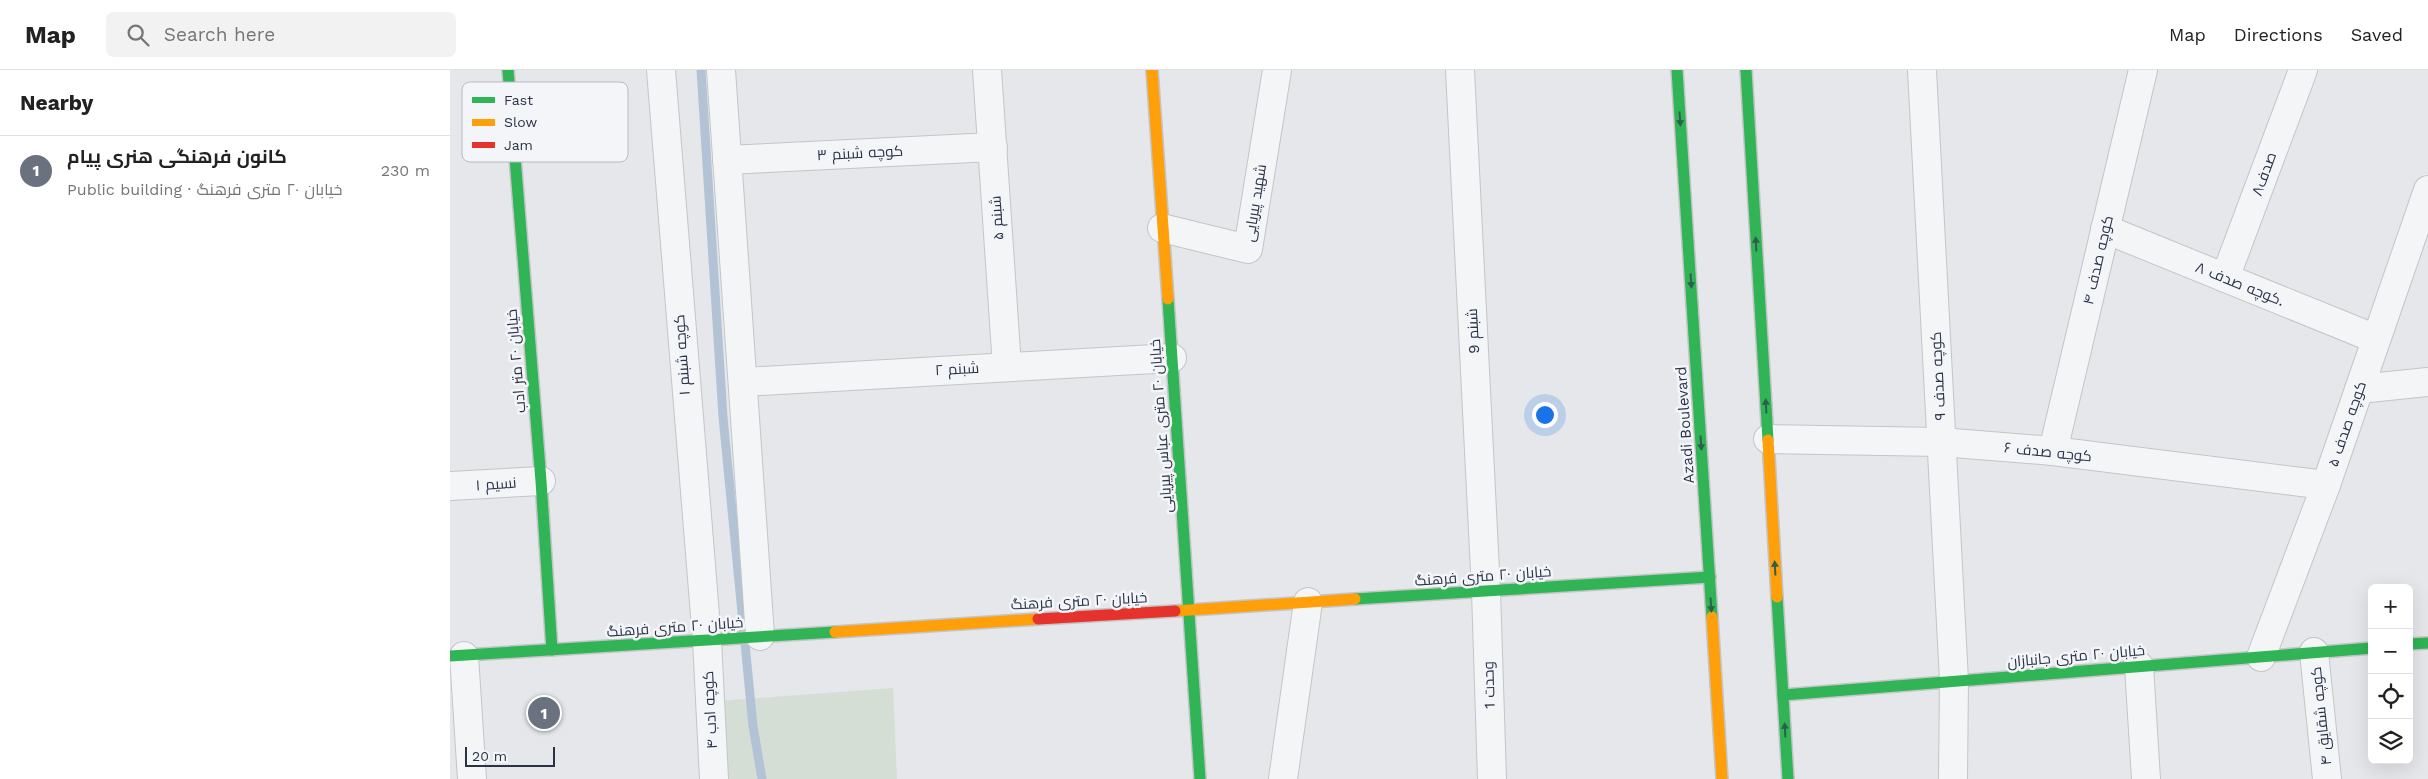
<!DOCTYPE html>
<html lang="en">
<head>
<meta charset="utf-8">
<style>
	:root { --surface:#fff; --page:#f2f2f2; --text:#222; --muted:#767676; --line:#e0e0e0; --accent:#6b727f }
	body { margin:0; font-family:"Work Sans",Cairo,sans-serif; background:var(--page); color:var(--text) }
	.controls { position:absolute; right:15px; bottom:15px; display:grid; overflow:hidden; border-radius:8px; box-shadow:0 5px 20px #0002 }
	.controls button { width:45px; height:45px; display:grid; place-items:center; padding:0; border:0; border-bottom:1px solid var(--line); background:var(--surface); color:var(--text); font:25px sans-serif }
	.scale { position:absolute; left:15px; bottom:12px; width:90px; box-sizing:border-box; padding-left:5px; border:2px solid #2a3345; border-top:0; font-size:14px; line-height:18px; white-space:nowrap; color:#2a3345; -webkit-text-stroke:4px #f3f5f9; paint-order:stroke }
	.you { position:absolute; left:1094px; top:344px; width:18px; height:18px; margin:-12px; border:4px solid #fff; border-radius:50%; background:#1a73e8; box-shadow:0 0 0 8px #1a73e833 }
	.badge { display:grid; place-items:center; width:32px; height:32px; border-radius:50%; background:var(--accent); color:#fff; font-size:16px; font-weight:700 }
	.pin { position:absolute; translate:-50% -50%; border:2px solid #fff; box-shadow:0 1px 5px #0006 }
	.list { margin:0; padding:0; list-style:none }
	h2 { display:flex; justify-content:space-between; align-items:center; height:65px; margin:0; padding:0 20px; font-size:21px }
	h2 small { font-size:16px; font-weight:400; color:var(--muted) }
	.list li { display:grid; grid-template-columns:32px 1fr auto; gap:15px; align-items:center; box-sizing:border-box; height:70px; padding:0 20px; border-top:1px solid var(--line) }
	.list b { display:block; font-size:19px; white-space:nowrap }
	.list p { margin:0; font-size:16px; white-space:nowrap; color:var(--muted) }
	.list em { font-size:16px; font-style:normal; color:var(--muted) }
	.icon { flex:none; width:28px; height:28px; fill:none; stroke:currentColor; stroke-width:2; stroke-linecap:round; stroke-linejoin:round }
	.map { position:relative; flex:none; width:1978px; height:709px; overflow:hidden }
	header { display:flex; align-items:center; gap:30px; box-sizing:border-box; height:70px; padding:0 25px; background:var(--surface); border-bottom:1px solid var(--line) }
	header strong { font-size:24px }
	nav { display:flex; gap:28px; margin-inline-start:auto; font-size:18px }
	.search { width:350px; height:45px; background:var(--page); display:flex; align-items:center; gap:12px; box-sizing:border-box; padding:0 18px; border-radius:8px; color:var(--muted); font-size:19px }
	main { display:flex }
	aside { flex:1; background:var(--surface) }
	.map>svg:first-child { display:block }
	.green { fill:#d5ded5 }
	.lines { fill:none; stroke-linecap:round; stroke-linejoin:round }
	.stream { stroke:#b3c3d6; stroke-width:9 }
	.street-casing { stroke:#c3c5c8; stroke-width:30 }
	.fast-casing { stroke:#c3c5c8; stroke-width:14 }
	.slow-casing { stroke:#c3c5c8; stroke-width:14 }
	.jam-casing { stroke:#c3c5c8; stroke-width:14 }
	.street { stroke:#f4f5f7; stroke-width:28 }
	.fast { stroke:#30b455; stroke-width:11 }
	.slow { stroke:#ff9f0a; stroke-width:11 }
	.jam { stroke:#e5322d; stroke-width:11 }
	.oneway { fill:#2c604b }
	.labels { text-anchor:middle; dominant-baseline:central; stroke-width:5; stroke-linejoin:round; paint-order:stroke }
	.street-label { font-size:15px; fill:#2a3345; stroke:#f3f5f9 }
	.key { fill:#f3f5f9; stroke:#b7bbc3; stroke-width:1 }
	.key-label { font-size:14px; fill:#2a3345 }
</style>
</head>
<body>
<header>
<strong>Map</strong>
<div class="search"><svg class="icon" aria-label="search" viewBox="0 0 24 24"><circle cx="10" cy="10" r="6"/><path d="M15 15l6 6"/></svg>Search here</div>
<nav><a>Map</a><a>Directions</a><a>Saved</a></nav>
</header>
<main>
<aside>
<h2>Nearby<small></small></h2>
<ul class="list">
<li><span class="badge">1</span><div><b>کانون فرهنگی هنری پیام</b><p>Public building · خیابان ۲۰ متری فرهنگ</p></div><em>230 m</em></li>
</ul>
</aside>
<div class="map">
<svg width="1978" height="709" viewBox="0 0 1978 709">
	<rect width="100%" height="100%" fill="#e5e7ea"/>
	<path class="green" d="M443,618L447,709H261L255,632Z"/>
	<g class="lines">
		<path class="stream" d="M251,0L273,347L303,656L312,709"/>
		<g class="street-casing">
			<g id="street">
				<path d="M211,0L257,570L264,709"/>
				<path d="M271,0L310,566"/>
				<path d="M537,0L557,297"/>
				<path d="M1010,0L1036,521L1042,709"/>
				<path d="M1472,0L1504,611L1503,709"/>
				<path d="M277,90L543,77"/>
				<path d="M712,158L798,179L827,0"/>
				<path d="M1655,159L1926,269"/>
				<path d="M1775,208L1853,0"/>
				<path d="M293,312L722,288"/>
				<path d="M1909,319L1978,312"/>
				<path d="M1318,369L1491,372L1603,381L1876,415"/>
				<path d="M1603,381L1693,0"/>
				<path d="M0,416L91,411"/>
				<path d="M1864,582L1877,709"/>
				<path d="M14,586L22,709"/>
				<path d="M1811,587L1876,415L1978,120"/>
				<path d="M1689,596L1696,709"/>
				<path d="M833,709L858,532"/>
			</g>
		</g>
		<g class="fast-casing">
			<g id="fast">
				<path d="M58,0L91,411L102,580"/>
				<path d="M1227,0L1262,547"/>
				<path d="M1296,0L1318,370"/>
				<path d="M718,229L750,709"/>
				<path d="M1327,527L1338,709"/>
				<path d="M905,529L1260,507"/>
				<path d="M1959,574L1978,573"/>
				<path d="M0,586L385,562"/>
				<path d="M1333,625L1922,578"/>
			</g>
		</g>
		<g class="slow-casing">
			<g id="slow">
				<path d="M702,0L718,229"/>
				<path d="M1318,370L1327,527"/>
				<path d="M725,541L905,529"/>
				<path d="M1262,547L1272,709"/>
				<path d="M385,562L588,549"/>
			</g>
		</g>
		<g class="jam-casing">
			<path id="jam" d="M588,549L725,541"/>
		</g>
		<use href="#street" class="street"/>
		<use href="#fast" class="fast"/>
		<use href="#slow" class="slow"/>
		<use href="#jam" class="jam"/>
	</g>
	<defs><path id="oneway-solid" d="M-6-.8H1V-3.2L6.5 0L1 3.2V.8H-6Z" transform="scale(1.25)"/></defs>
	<g class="oneway">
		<use href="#oneway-solid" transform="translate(1230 49) rotate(86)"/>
		<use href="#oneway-solid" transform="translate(1306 174) rotate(-93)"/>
		<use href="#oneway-solid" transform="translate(1241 211) rotate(86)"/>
		<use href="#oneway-solid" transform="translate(1316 336) rotate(-93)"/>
		<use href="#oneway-solid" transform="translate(1251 373) rotate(86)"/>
		<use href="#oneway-solid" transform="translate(1325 498) rotate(-93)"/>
		<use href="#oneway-solid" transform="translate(1261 535) rotate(86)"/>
		<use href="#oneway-solid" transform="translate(1335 660) rotate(-93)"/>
	</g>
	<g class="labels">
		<g class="street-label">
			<text transform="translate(410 83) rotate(-3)">کوچه شبنم ۳</text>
			<text transform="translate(1814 104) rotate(-70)">صدف۸</text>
			<text transform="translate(805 133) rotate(-81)">شهید پیریایی</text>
			<text transform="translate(547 148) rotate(-94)">شبنم ۵</text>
			<text transform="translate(1648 190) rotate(-77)">کوچه صدف ۴</text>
			<text transform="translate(1790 214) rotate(22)">کوچه صدف ۸.</text>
			<text transform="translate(1023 261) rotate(-93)">شبنم 9</text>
			<text transform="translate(232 285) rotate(-94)">کوچه شبنم ۱</text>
			<text transform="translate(66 291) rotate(-95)">خیابان ۲۰ متر ادب</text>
			<text transform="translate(507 299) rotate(-3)">شبنم ۲</text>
			<text transform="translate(1488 306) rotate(-93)">کوچه صدف ۹</text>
			<text transform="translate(1897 354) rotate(-71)">کوچه صدف ۵</text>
			<text transform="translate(1235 355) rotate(-94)">Azadi Boulevard</text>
			<text transform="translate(711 356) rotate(-94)">خیابان ۲۰ متری عباس پیریایی</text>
			<text transform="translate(1598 382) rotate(6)">کوچه صدف ۶</text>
			<text transform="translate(46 414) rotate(-4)">نسیم ۱</text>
			<text transform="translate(1033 506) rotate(-4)">خیابان ۲۰ متری فرهنگ</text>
			<text transform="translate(629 531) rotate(-3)">خیابان ۲۰ متری فرهنگ</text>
			<text transform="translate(225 557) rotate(-4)">خیابان ۲۰ متری فرهنگ</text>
			<text transform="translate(1626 586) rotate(-5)">خیابان ۲۰ متری جانبازان</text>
			<text transform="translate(1039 615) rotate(-92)">وحدت 1</text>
			<text transform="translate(260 640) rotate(-93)">کوچه ادب ۴</text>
			<text transform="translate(1871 646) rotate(-96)">کوچه شقایق ۴</text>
		</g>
	</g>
	<rect x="12" y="12" width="166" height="80" rx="8" class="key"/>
	<rect x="22" y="27" width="23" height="6" fill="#30b455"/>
	<rect x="22" y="49" width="23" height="7" fill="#ff9f0a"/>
	<rect x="22" y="72" width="23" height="6" fill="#e5322d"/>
	<g class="key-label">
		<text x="54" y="35">Fast</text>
		<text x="54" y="57">Slow</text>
		<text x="54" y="80">Jam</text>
	</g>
</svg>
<div class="controls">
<button>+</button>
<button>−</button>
<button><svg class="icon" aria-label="locate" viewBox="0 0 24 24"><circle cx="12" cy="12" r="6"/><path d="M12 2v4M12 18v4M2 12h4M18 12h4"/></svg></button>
<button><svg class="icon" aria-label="layers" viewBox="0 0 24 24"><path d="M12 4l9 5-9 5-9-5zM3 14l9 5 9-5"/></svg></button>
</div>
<div class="scale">20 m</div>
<div class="you"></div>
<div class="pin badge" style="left:94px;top:643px">1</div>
</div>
</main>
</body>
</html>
